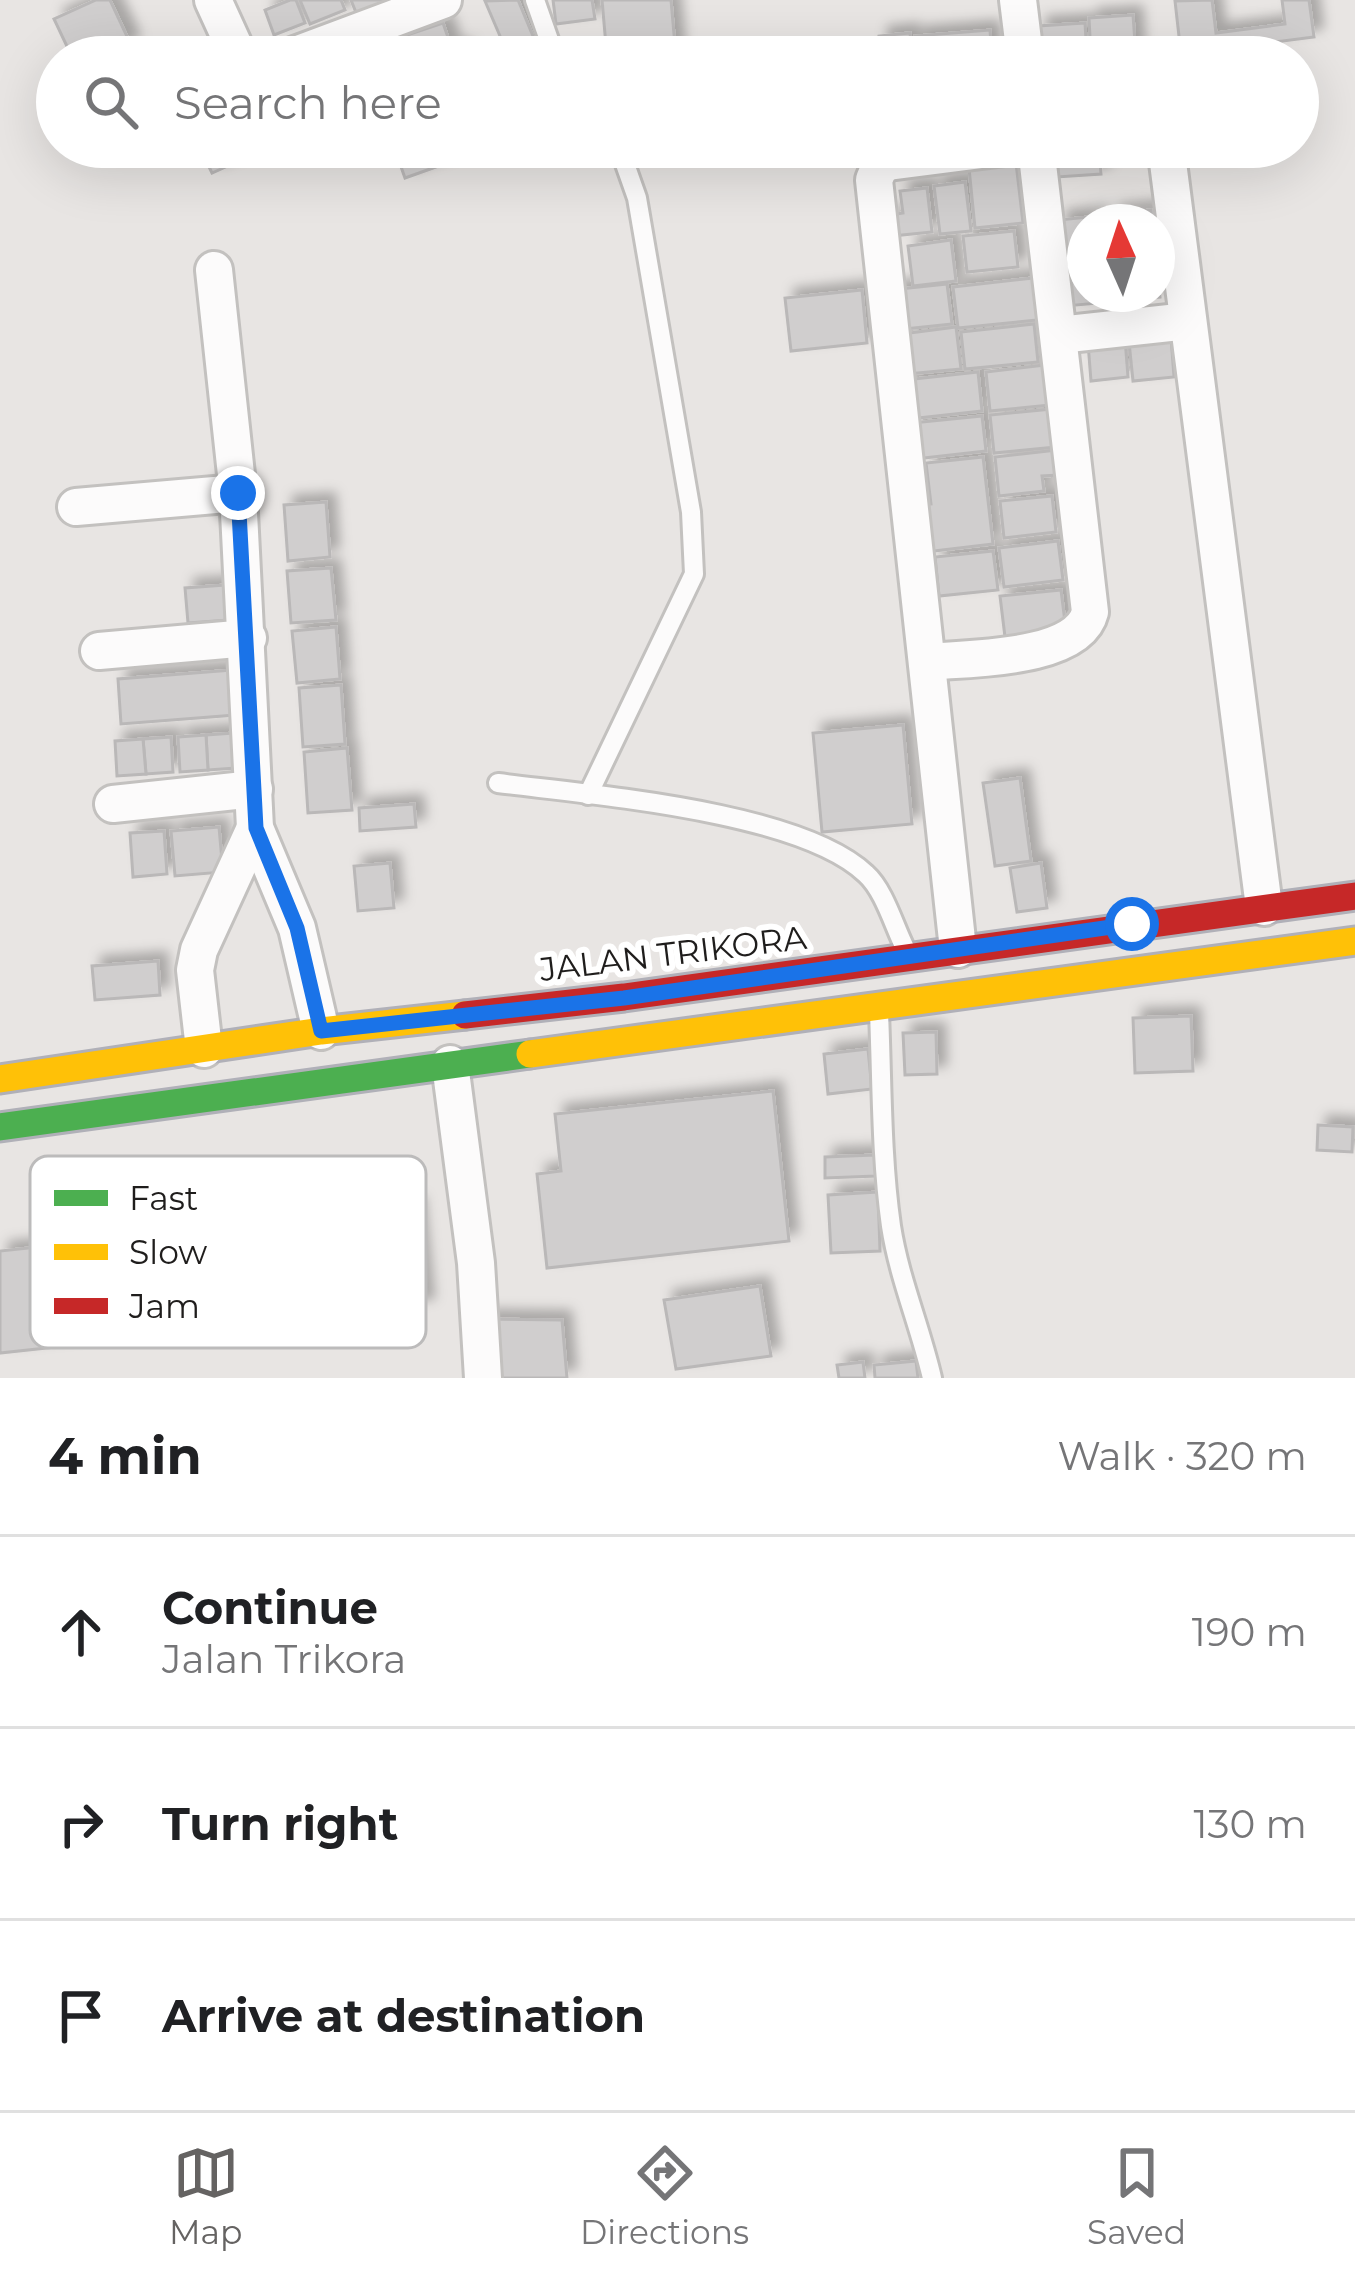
<!DOCTYPE html>
<html lang="en">
<head>
<meta charset="utf-8">
<style>
	:root { --surface:#fff; --page:#f2f2f2; --text:#202124; --muted:#757577; --line:#e0e0e0; --accent:#656362 }
	body { margin:0; font-family:Montserrat,sans-serif; background:var(--page); color:var(--text) }
	.compass { position:absolute; left:1067px; top:204px; width:108px; height:108px; border-radius:50%; background:var(--surface); box-shadow:0 12px 48px #0002; rotate:357deg }
	.stop { position:absolute; width:36px; height:36px; margin:-27px; border:9px solid #1a73e8; border-radius:50%; background:#fff }
	.stop.end { background:#1a73e8; border-color:#fff; box-shadow:0 3px 12px #0008 }
	.list { margin:0; padding:0; list-style:none }
	h2 { display:flex; justify-content:space-between; align-items:center; height:156px; margin:0; padding:0 48px; font-size:51px }
	h2 small { font-size:39px; font-weight:400; color:var(--muted) }
	.list li { display:grid; grid-template-columns:78px 1fr auto; gap:36px; align-items:center; box-sizing:border-box; height:192px; padding:0 48px; border-top:3px solid var(--line) }
	.list b { display:block; font-size:45px; white-space:nowrap }
	.list p { margin:0; font-size:39px; white-space:nowrap; color:var(--muted) }
	.list em { font-size:39px; font-style:normal; color:var(--muted) }
	.icon { flex:none; width:66px; height:66px; fill:none; stroke:currentColor; stroke-width:2; stroke-linecap:round; stroke-linejoin:round }
	.map { position:relative; flex:none; width:1355px; height:1378px; overflow:hidden }
	.search { position:absolute; background:var(--surface); box-shadow:0 12px 48px #0002; left:36px; right:36px; top:36px; height:132px; display:flex; align-items:center; gap:30px; box-sizing:border-box; padding:0 42px; border-radius:66px; color:var(--muted); font-size:45px }
	.sheet { height:732px; background:var(--surface) }
	nav { display:flex; justify-content:space-around; align-items:center; box-sizing:border-box; height:168px; border-top:3px solid var(--line); background:var(--surface); font-size:33px; color:var(--muted) }
	nav a { display:grid; justify-items:center; gap:6px }
	nav .on { color:var(--accent) }
	.map>svg:first-child { display:block }
	.building { fill:#d0cece; stroke:#bab8b8; stroke-width:3; filter:url(#shadow) }
	.lines { fill:none; stroke-linecap:round; stroke-linejoin:round }
	.lane-casing { stroke:#c3c1bf; stroke-width:24 }
	.street-casing { stroke:#c3c1bf; stroke-width:42 }
	.fast-casing { stroke:#b0b0b8; stroke-width:33 }
	.slow-casing { stroke:#b0b0b8; stroke-width:33 }
	.jam-casing { stroke:#b0b0b8; stroke-width:33 }
	.lane { stroke:#fcfbfb; stroke-width:18 }
	.street { stroke:#fcfbfb; stroke-width:36 }
	.fast { stroke:#4caf50; stroke-width:27 }
	.slow { stroke:#ffc107; stroke-width:27 }
	.jam { stroke:#c62828; stroke-width:27 }
	.route { stroke:#1a73e8; stroke-width:15 }
	.labels { text-anchor:middle; dominant-baseline:central; stroke-width:12; stroke-linejoin:round; paint-order:stroke }
	.street-label { font-size:33px; fill:#1f1d1c; stroke:#fff }
	.key { fill:#fff; stroke:#bcbbbb; stroke-width:3 }
	.key-label { font-size:33px; fill:#1f1d1c }
</style>
</head>
<body>
<div class="map">
<svg width="1355" height="1378" viewBox="0 0 1355 1378">
	<defs>
		<filter id="shadow"><feDropShadow dx="9" dy="-9" stdDeviation="6" flood-color="#0004"/></filter>
	</defs>
	<rect width="100%" height="100%" fill="#e8e5e3"/>
	<g class="building">
		<path d="M96,0H110L131,45L104,57H72L54,19Z"/>
		<path d="M290,0H296L305,23L274,35L265,10Z"/>
		<path d="M300,0H341L345,10L310,24Z"/>
		<path d="M351,0H385L387,3L357,15Z"/>
		<path d="M518,0L540,53L528,57H509L485,1Z"/>
		<path d="M553,0H592L595,19L556,24Z"/>
		<path d="M602,0H671L676,57H607Z"/>
		<path d="M1212,0L1216,33L1285,24L1282,0H1309L1314,37L1181,54L1175,1Z"/>
		<path d="M1133,15L1136,57H1091L1089,18Z"/>
		<path d="M443,23L453,52L463,49L466,57H414L407,35Z"/>
		<path d="M1085,23L1087,57H1040L1038,26Z"/>
		<path d="M990,30L992,57H917L915,36Z"/>
		<path d="M910,33L912,57H881L879,36Z"/>
		<path d="M402,43L407,57H380L378,52Z"/>
		<path d="M259,147L261,151L212,173L200,148Z"/>
		<path d="M394,147H492L405,178Z"/>
		<path d="M1055,147H1099L1101,174L1057,177Z"/>
		<path d="M1016,163L1023,223L975,228L969,168Z"/>
		<path d="M965,182L971,231L940,234L934,186Z"/>
		<path d="M927,188L932,232L892,236L890,215L903,213L900,191Z"/>
		<path d="M1151,210L1152,222H1112L1111,214Z"/>
		<path d="M1099,216L1100,222H1085V254L1062,256L1058,220Z"/>
		<path d="M1014,231L1018,267L967,272L963,236Z"/>
		<path d="M951,240L956,281L913,286L908,246Z"/>
		<path d="M1085,262V294H1110L1111,302L1065,306L1061,265Z"/>
		<path d="M1157,262L1160,297L1120,300V294H1157Z"/>
		<path d="M1033,278L1037,320L958,328L953,287Z"/>
		<path d="M947,284L952,324L895,330L890,290Z"/>
		<path d="M862,290L867,343L791,351L785,298Z"/>
		<path d="M1034,324L1038,362L965,369L961,332Z"/>
		<path d="M956,327L961,369L907,374L902,334Z"/>
		<path d="M1171,338L1174,377L1133,381L1129,342Z"/>
		<path d="M1125,339L1128,377L1091,381L1088,343Z"/>
		<path d="M1045,365L1050,405L990,411L986,372Z"/>
		<path d="M978,372L982,411L909,419L905,380Z"/>
		<path d="M1052,409L1056,447L994,453L990,415Z"/>
		<path d="M982,416L986,451L915,459L912,423Z"/>
		<path d="M1057,450L1059,475L1042,476L1044,491L999,496L995,457Z"/>
		<path d="M983,457L993,544L917,553L912,506L931,504L926,463Z"/>
		<path d="M1052,496L1056,532L1004,538L1000,501Z"/>
		<path d="M326,502L330,557L288,561L284,505Z"/>
		<path d="M1058,541L1063,580L1004,587L999,548Z"/>
		<path d="M993,551L998,590L939,596L935,557Z"/>
		<path d="M331,568L336,620L291,623L287,571Z"/>
		<path d="M239,584L242,619L188,623L185,588Z"/>
		<path d="M1061,590L1066,630L1005,637L1000,596Z"/>
		<path d="M336,627L340,679L297,683L292,631Z"/>
		<path d="M245,669L248,714L121,724L118,679Z"/>
		<path d="M341,685L345,744L303,747L299,688Z"/>
		<path d="M903,725L912,824L822,832L813,733Z"/>
		<path d="M234,733L236,768L208,770L206,735Z"/>
		<path d="M206,735L208,770L180,772L178,737Z"/>
		<path d="M171,737L173,772L146,774L143,739Z"/>
		<path d="M143,739L146,774L117,776L115,741Z"/>
		<path d="M347,748L352,810L308,813L304,752Z"/>
		<path d="M1020,778L1031,861L995,866L983,783Z"/>
		<path d="M414,804L416,827L360,831L359,808Z"/>
		<path d="M219,827L223,872L175,876L171,831Z"/>
		<path d="M164,831L167,874L133,877L130,833Z"/>
		<path d="M390,863L394,908L358,911L354,866Z"/>
		<path d="M1041,863L1047,908L1017,912L1010,868Z"/>
		<path d="M158,961L160,995L95,1000L92,966Z"/>
		<path d="M1191,1016L1193,1071L1135,1073L1133,1018Z"/>
		<path d="M936,1032L937,1074L905,1075L903,1033Z"/>
		<path d="M868,1049L872,1089L828,1094L824,1054Z"/>
		<path d="M773,1091L789,1241L547,1268L537,1174L561,1171L555,1114Z"/>
		<path d="M1318,1125L1353,1127L1352,1152L1317,1150Z"/>
		<path d="M875,1155L876,1176L825,1178V1157Z"/>
		<path d="M293,1180L297,1219L415,1206L425,1307L0,1353V1251L226,1227L221,1187Z"/>
		<path d="M878,1192L880,1251L831,1253L828,1195Z"/>
		<path d="M760,1286L771,1356L676,1369L664,1300Z"/>
		<path d="M482,1319L562,1320L567,1378H486Z"/>
		<path d="M916,1361L918,1378H875L874,1365Z"/>
		<path d="M863,1362L865,1378H839L837,1365Z"/>
	</g>
	<g class="lines">
		<g class="lane-casing">
			<g id="lane">
				<path d="M535,0L555,57"/>
				<path d="M498,783C591,795 800,811 866,874C884,890 894,926 905,948"/>
				<path d="M588,795L694,574L691,512L637,198L619,147"/>
				<path d="M879,1013C882,1083 881,1156 891,1226C899,1278 920,1326 932,1378"/>
			</g>
		</g>
		<g class="street-casing">
			<g id="street">
				<path d="M213,0L239,57"/>
				<path d="M1018,0L1025,57"/>
				<path d="M290,57L443,0"/>
				<path d="M1166,147L1264,907"/>
				<path d="M214,270L238,493L255,828L297,928L321,1031"/>
				<path d="M1059,335L1188,321"/>
				<path d="M76,507L238,493"/>
				<path d="M99,651L248,638"/>
				<path d="M927,662C969,658 1078,660 1090,612L1036,147"/>
				<path d="M113,804L254,789"/>
				<path d="M958,949L874,180L879,168L888,162L1005,147"/>
				<path d="M204,1049L195,970L199,950L255,828"/>
				<path d="M450,1064L476,1263L483,1378"/>
			</g>
		</g>
		<g class="fast-casing">
			<path id="fast" d="M0,1127L530,1054"/>
		</g>
		<g class="slow-casing">
			<g id="slow">
				<path d="M530,1054L1355,941"/>
				<path d="M0,1079L321,1031L465,1015"/>
			</g>
		</g>
		<g class="jam-casing">
			<path id="jam" d="M465,1015L624,997L1355,896"/>
		</g>
		<use href="#lane" class="lane"/>
		<use href="#street" class="street"/>
		<use href="#fast" class="fast"/>
		<use href="#slow" class="slow"/>
		<use href="#jam" class="jam"/>
	</g>
	<g class="lines">
		<path class="route" d="M238,493L256,828L297,928L321,1031L624,998L1132,924"/>
	</g>
	<g class="labels">
		<g class="street-label">
			<text transform="translate(673 953) rotate(-7)">JALAN TRIKORA</text>
		</g>
	</g>
	<rect x="30" y="1156" width="396" height="192" rx="18" class="key"/>
	<rect x="54" y="1190" width="54" height="16" fill="#4caf50"/>
	<rect x="54" y="1244" width="54" height="16" fill="#ffc107"/>
	<rect x="54" y="1298" width="54" height="16" fill="#c62828"/>
	<g class="key-label">
		<text x="129" y="1210">Fast</text>
		<text x="129" y="1264">Slow</text>
		<text x="129" y="1318">Jam</text>
	</g>
</svg>
<svg class="compass" viewBox="-18 -18 36 36"><path d="M0-13l5 13h-10z" fill="#e53935"/><path d="M0 13l5-13h-10z" fill="#757577"/></svg>
<div class="stop" style="left:1132px;top:924px"></div>
<div class="stop end" style="left:238px;top:493px"></div>
<div class="search"><svg class="icon" aria-label="search" viewBox="0 0 24 24"><circle cx="10" cy="10" r="6"/><path d="M15 15l6 6"/></svg>Search here</div>
</div>
<section class="sheet">
<h2>4 min<small>Walk · 320 m</small></h2>
<ul class="list">
<li><svg class="icon" aria-label="ahead" viewBox="0 0 24 24"><path d="M12 20V5M6 11l6-6 6 6"/></svg><div><b>Continue</b><p>Jalan Trikora</p></div><em>190 m</em></li>
<li><svg class="icon" aria-label="right" viewBox="0 0 24 24"><path d="M7 20v-9h11M14 6l5 5-5 5"/></svg><div><b>Turn right</b></div><em>130 m</em></li>
<li><svg class="icon" aria-label="arrive" viewBox="0 0 24 24"><path d="M6 21V4h12l-3 4 3 4H6"/></svg><div><b>Arrive at destination</b></div></li>
</ul>
</section>
<nav>
<a class="on"><svg class="icon" aria-label="map" viewBox="0 0 24 24"><path d="M3 6l6-2 6 2 6-2v14l-6 2-6-2-6 2zM9 4v14M15 6v14"/></svg>Map</a>
<a><svg class="icon" aria-label="directions" viewBox="0 0 24 24"><path d="M12 3l9 9-9 9-9-9zM9 14v-3h6M13 9l2 2-2 2"/></svg>Directions</a>
<a><svg class="icon" aria-label="saved" viewBox="0 0 24 24"><path d="M7 4h10v16l-5-4-5 4z"/></svg>Saved</a>
</nav>
</body>
</html>
